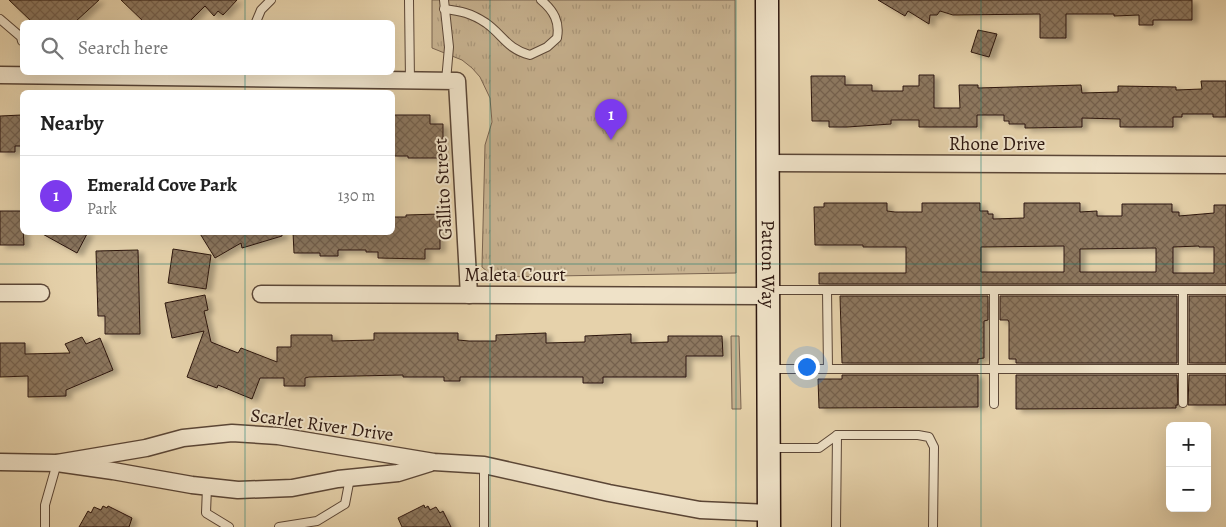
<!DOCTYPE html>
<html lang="en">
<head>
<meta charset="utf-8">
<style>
	:root { --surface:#fff; --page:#f6f6f6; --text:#222; --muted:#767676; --line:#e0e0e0; --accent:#7c3aed }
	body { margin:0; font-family:Alegreya,serif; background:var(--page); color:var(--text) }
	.controls { position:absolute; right:15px; bottom:15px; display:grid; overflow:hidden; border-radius:8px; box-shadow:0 5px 20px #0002 }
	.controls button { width:45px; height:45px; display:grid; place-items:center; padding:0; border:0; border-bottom:1px solid var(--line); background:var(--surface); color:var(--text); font:25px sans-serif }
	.you { position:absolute; left:806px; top:366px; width:18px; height:18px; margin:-12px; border:4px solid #fff; border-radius:50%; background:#1a73e8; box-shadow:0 0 0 8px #1a73e833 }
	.badge { display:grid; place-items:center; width:32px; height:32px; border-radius:50%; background:var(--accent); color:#fff; font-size:16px; font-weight:700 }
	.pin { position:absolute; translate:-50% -41px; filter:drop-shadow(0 1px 2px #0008) }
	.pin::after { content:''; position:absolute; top:26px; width:18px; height:15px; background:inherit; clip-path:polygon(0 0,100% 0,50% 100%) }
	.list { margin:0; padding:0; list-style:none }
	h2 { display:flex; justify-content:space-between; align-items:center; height:65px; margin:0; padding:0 20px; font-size:21px }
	h2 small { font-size:16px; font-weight:400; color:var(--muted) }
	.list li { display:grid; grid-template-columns:32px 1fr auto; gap:15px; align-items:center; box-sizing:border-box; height:80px; padding:0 20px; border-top:1px solid var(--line) }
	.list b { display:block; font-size:19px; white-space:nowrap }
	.list p { margin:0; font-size:16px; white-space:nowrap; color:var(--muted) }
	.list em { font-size:16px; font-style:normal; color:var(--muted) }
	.icon { flex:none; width:28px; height:28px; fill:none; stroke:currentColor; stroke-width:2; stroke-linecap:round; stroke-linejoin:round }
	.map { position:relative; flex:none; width:1226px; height:527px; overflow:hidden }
	.search { position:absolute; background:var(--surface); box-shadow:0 5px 20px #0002; left:20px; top:20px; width:375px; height:55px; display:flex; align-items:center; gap:12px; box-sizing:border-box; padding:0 18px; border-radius:8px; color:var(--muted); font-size:19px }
	.panel { position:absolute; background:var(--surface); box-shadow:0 5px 20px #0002; left:20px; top:90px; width:375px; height:145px; border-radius:8px }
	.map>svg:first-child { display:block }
	.grass { fill:#c7b290; stroke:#7a6450 }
	.park { fill:url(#park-tufts); stroke:#7a6450 }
	.building { fill:url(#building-cross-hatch); stroke:#2d170f; fill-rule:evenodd; filter:url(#shadow) }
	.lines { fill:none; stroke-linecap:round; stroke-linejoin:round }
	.lane-casing { stroke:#5b4636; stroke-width:10 }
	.street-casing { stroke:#5b4636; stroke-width:19 }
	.secondary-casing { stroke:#2d170f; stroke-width:25 }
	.lane { stroke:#efe2c8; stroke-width:8 }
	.street { stroke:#efe2c8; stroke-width:16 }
	.secondary { stroke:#efe2c8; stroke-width:22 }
	.grid { fill:none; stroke:#0f766e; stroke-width:1; stroke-opacity:0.55 }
	.labels { text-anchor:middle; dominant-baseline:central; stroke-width:4; stroke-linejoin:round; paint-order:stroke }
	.street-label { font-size:19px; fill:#2d170f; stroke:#efe2c8 }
</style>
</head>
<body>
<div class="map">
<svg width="1226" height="527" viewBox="0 0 1226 527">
	<defs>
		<pattern id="park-tufts" width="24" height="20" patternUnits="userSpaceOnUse" patternTransform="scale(1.25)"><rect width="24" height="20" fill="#c7b290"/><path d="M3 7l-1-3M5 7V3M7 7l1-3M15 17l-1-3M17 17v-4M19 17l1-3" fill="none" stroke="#ab987b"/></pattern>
		<pattern id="building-cross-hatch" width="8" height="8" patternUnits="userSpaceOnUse" patternTransform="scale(1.25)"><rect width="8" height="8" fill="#8d7860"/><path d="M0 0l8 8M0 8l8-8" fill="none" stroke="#74614e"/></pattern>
		<filter id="shadow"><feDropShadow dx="5.5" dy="3" stdDeviation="2.5" flood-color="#0004"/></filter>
	</defs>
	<rect width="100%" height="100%" fill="#e6d2ab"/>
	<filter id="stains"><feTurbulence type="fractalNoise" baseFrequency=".004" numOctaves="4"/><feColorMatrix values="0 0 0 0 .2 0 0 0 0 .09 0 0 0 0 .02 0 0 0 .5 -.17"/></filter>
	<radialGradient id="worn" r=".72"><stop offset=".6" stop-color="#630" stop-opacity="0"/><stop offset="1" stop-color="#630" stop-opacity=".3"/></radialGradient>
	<path class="grass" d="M731,336H739L741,409H732Z"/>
	<path class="park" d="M432,0H735L736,273L494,277L482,267L485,145L492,122L490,98L480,77L472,68L462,60L432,48Z"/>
	<g class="building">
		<path d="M9,0H99L75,22H32Z"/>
		<path d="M121,0H237L223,15L218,11L214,16L205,6L189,22H144Z"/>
		<path d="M878,0H1192V20H1153V25H1139V15L1114,16V14H1066V38H1040V14L953,15L940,11L937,15H930L929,24L908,11L905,16Z"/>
		<path d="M978,30L997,34L989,57L971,52Z"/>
		<path d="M919,75H934V108H960L959,85H978V88L1081,85L1082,93L1118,92V86L1176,87V90L1202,89L1201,81H1226V117H1213V114H1182V117H1173V127H1120V119L1082,118V127L1025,128V124H1009V121H1004V115H977V127H919V120H891V124L847,127H829V121H812L811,76H845V85H872V91H903V86H919Z"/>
		<path d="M22,115V146H15V152H0V116Z"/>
		<path d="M392,115H430V124H443V158H408V156H392Z"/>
		<path d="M824,203H887V211L895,212H922V203H980V211H988V214H993V219L1024,218V203H1080V212L1097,211V216H1122V204H1172V212H1179V216L1214,213V205H1226V284H819V273H906V247H863V245H815L814,207H824ZM1064,246V272H981V247ZM1199,246V247H1214V273H1173V247ZM1156,248V272H1080V249Z"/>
		<path d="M0,211H22L24,245H0Z"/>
		<path d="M440,214V249H425V259L378,258V252H366V250H338V256H320V253H294L293,232H392V217H406V215Z"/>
		<path d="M39,232H88L77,253Z"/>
		<path d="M199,232H282V236L242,248L241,243L215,258Z"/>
		<path d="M173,249L211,255L206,289L168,283Z"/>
		<path d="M138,250L140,334H105V316H98L96,251Z"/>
		<path d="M205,295L208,310L204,311L211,342L238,353L241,348L277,362V347H291V335H332V341L374,340V333H458V340L469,341H496V335L546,333V343L585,342V336L631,334V343L668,342V336H722L723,356H686V377H603V383H583V377H460V381H444V377H403V375L309,377L305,378V386H284V378H260L252,399L218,385L217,388L187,377L204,331L172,338L165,303Z"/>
		<path d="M840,296H988V320L984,321V358L978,359V363H842Z"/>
		<path d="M1000,296H1177V363H1016V359H1009V322L1008,320H1000Z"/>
		<rect x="1189" y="296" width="37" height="67"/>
		<path d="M82,337L86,344L100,338L113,370L66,390V396L28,397V376L0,377V343H25V354L70,353L65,344Z"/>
		<path d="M842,375H978V407L819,408L818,379H842Z"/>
		<path d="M1016,375H1177L1178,405H1176V408L1016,409Z"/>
		<path d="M1189,375H1226V405H1188Z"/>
		<path d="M424,505L425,508L428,506L430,510L436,507L440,513L443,511L451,527H402L398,518Z"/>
		<path d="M103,506L107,508L108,506L132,518L129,527H79L88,511L91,513L94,507L101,510Z"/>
	</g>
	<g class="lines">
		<g class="lane-casing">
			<g id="lane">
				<path d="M409,0L410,81"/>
				<path d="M444,0L449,47L446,81"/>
				<path d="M444,9C461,11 471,13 486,23C503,35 507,49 530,55L547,47L557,38C560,22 554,11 541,0"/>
				<path d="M0,19L21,37L22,41"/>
				<path d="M256,22L261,10L271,0"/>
				<path d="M771,290H1226"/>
				<path d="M827,290L828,369"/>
				<path d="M1183,290V403"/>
				<path d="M770,369H1226"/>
				<path d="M994,404V290"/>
				<path d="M771,448H819L837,435H918L929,437L934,447L933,527"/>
				<path d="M484,465V527"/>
				<path d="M207,487L206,513L229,527"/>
				<path d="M45,527V505L57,463"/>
				<path d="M279,527L317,521L345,504L350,478"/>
				<path d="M836,527L837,435"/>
			</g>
		</g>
		<g class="street-casing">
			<g id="street">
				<path d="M0,75L457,81L469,295"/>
				<path d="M768,163L1226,165"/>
				<path d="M0,293H41"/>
				<path d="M261,294L768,296"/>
				<path d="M0,462L57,463L113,471L192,485L238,490L292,488L338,479L398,473L430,463"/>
				<path d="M57,463L146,448L183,438L232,433L278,436L434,462L484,465L609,493L700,510L769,513"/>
			</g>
		</g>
		<g class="secondary-casing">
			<g id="secondary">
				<path id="s1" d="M767,0L769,527"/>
			</g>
		</g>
		<use href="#lane" class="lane"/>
		<use href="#street" class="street"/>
		<use href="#secondary" class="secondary"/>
	</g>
	<path class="grid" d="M245,0V22M490,0V527M736,0V527M981,0V527M245,72V92M245,232V527M0,264H1226"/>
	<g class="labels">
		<g class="street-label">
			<text x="997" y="144">Rhone Drive</text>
			<text transform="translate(443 189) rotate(-93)">Gallito Street</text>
			<text stroke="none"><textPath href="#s1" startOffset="264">Patton Way</textPath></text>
			<text x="515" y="275">Maleta Court</text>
			<text transform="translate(322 425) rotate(8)">Scarlet River Drive</text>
		</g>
	</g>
	<rect width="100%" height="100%" filter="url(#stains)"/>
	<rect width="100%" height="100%" fill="url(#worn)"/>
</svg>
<div class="controls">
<button>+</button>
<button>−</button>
</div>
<div class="you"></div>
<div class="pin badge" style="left:611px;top:140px">1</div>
<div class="search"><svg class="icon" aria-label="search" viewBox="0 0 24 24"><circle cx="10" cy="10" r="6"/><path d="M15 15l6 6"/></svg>Search here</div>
<section class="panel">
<h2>Nearby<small></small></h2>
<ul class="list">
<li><span class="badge">1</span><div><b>Emerald Cove Park</b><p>Park</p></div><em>130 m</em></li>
</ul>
</section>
</div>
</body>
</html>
